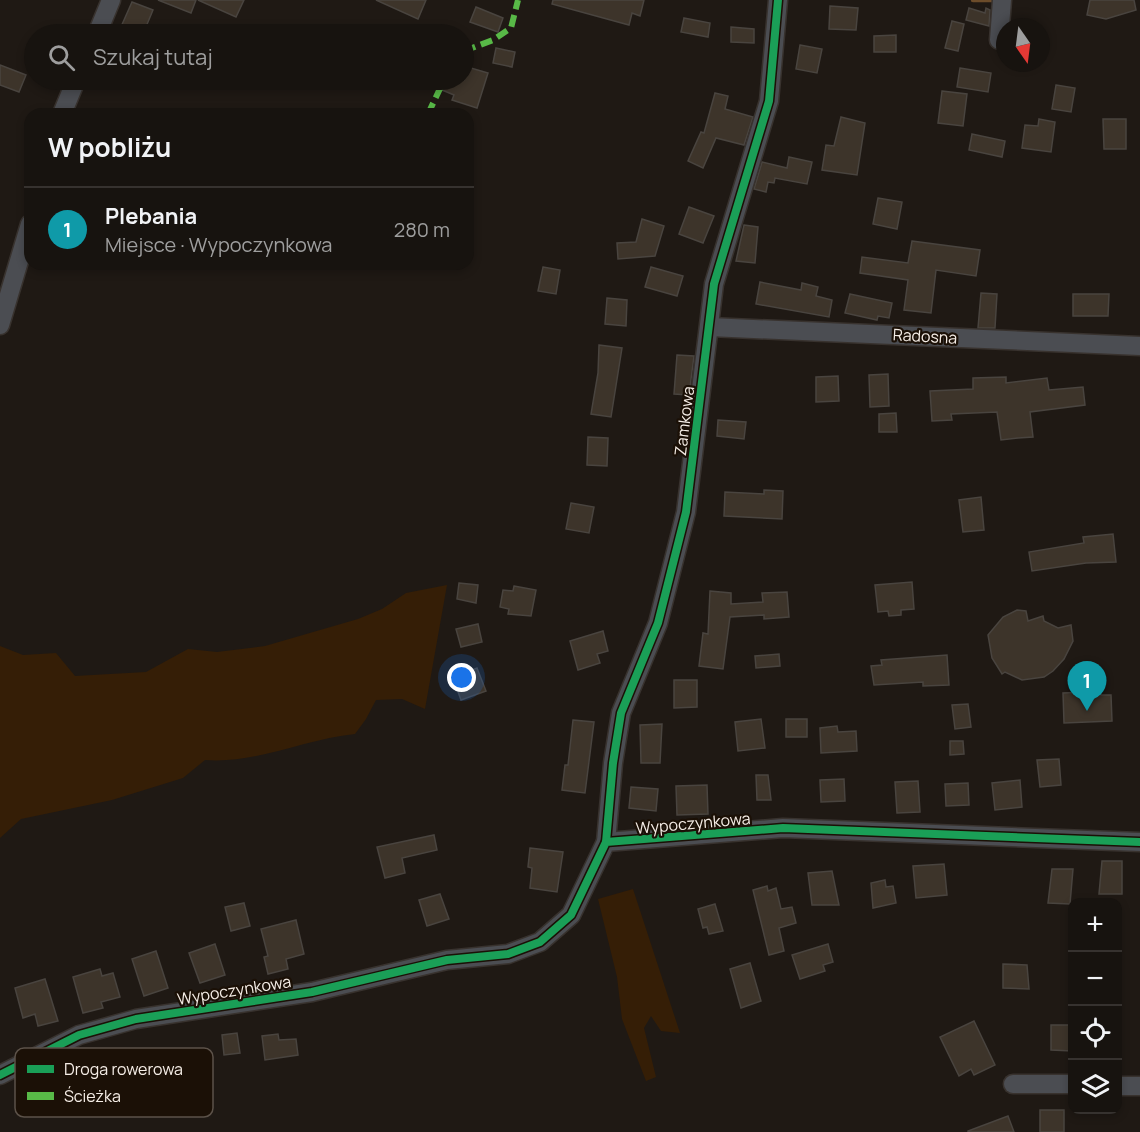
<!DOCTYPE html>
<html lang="pl">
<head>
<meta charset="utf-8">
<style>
	:root { --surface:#17130f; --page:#201c18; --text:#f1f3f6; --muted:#9e9e9e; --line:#36322f; --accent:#aaa39c }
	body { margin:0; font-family:Manrope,sans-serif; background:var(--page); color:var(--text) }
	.controls { position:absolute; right:18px; bottom:18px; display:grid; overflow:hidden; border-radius:12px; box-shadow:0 3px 9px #0003 }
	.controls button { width:54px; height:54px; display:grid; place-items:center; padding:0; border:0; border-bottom:2px solid var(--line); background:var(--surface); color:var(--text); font:30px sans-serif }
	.compass { position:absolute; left:996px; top:18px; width:54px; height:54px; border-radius:50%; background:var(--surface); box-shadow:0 3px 9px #0003; rotate:166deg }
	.you { position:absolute; left:462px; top:678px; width:21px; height:21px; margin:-15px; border:4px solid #fff; border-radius:50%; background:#1a73e8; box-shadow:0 0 0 9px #1a73e833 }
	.badge { display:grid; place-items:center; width:39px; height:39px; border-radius:50%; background:var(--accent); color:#fff; font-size:20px; font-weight:700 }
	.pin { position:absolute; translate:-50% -50px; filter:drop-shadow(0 2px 3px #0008) }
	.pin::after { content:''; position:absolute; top:32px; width:21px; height:18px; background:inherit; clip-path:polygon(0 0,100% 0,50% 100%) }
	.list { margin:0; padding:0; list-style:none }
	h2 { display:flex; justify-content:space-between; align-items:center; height:78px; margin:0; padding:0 24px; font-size:26px }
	h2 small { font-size:20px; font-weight:400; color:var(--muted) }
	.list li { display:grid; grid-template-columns:39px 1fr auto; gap:18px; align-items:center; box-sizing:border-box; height:84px; padding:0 24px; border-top:2px solid var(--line) }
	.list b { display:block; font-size:22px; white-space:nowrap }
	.list p { margin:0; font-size:20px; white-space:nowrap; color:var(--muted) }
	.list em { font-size:20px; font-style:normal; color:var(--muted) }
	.icon { flex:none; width:33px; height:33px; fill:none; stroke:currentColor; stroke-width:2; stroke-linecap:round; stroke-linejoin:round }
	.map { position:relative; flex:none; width:1140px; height:1132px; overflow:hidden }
	.search { position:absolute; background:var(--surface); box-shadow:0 3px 9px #0003; left:24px; top:24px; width:450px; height:66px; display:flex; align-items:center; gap:15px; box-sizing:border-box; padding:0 21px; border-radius:33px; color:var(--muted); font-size:22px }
	.panel { position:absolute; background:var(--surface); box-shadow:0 3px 9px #0003; left:24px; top:108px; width:450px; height:162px; border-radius:18px }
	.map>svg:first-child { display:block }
	.green { fill:#351e06 }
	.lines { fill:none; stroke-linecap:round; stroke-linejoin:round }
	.stream { stroke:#6c4c2a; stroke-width:4.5 }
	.building { fill:#3d342a; stroke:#49443f; stroke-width:1.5 }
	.minor-casing { stroke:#38322e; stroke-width:21 }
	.minor { stroke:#4b4d52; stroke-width:18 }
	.quiet { stroke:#58b947; stroke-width:6; stroke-dasharray:12 6; stroke-linecap:butt }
	.cycleway-casing { stroke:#1b1006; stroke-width:11 }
	.cycleway { stroke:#1a9f57; stroke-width:8 }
	.labels { text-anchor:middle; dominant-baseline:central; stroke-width:4.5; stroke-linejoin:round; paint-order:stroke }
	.street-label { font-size:16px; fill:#f5ede6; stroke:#1b1006 }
	.key { fill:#1b1006; stroke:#5c5249; stroke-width:1.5 }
	.key-label { font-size:16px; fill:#f5ede6 }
</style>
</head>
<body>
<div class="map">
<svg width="1140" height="1132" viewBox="0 0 1140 1132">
	<rect width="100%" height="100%" fill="#1f1914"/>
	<g class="green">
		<path d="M447,585L425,709L402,699L376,700L366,719L355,734C304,739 257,764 205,760L183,778L112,800L21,819L0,838V646L23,655L56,653L75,676L146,672L188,649L217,652L265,646L358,619L382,609L406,593Z"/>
		<path d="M633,889L680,1033L661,1031L651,1016L644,1028L656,1077L646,1081L622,1019L617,977L598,899Z"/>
	</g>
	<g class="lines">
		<path class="stream" d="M973,0H997"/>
	</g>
	<g class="building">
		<path d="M158,0H196L191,13Z"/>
		<path d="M198,0H244L236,17Z"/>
		<path d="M376,0H426L418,19Z"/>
		<path d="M553,0H644L640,16L632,13L629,25L552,4Z"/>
		<path d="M1090,0H1134L1136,10L1106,19L1087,15Z"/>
		<path d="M132,2L153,10L143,34H133L120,29Z"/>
		<path d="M830,6L858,8L856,30L829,29Z"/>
		<path d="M476,7L503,18L498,32L470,22Z"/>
		<path d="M969,8L985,13L986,8L990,10L989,26L966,20Z"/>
		<path d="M684,18L710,23L708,37L681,32Z"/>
		<path d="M952,21L964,24L958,51L945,48Z"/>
		<path d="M731,27L754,29V43L731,42Z"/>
		<path d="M896,35V52H874V36Z"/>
		<path d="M800,45L822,49L817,73L796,69Z"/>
		<path d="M496,48L515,52L512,67L493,63Z"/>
		<path d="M0,65L26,75L19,92L0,85Z"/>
		<path d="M464,66L488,73L477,108L452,100L454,95L418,80H464Z"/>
		<path d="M960,68L991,73L988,92L957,87Z"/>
		<path d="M1056,85L1075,88L1071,112L1052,109Z"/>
		<path d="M942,91L967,94L963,126L938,123Z"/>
		<path d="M715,93L728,96L725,109L753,117L744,145L716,138L703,168L688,161L701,132L704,133Z"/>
		<path d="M841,117L865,123L857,175L822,170L826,145L834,146Z"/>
		<path d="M1039,119L1055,122L1051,152L1022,148L1025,125L1038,126Z"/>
		<path d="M1103,119H1126V149H1104Z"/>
		<path d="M972,134L1005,141L1002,157L969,150Z"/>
		<path d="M789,157L812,162L807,184L775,178L774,183L768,182L766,192L754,189L762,162L787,168Z"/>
		<path d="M878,198L902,202L897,229L873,224Z"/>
		<path d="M689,207L714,216L703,243L679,234Z"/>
		<path d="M642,219L664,226L655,256L618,259L617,243L636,242Z"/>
		<path d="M744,225L758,227L755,263L736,261Z"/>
		<path d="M912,241L980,250L976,276L936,270L931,313L904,310L908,280L860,273L862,257L908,263Z"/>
		<path d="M543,267L560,270L556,294L538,291Z"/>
		<path d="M651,267L683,276L677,296L645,287Z"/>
		<path d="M760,282L801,290L802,283L818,287L816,296L832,300L829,317L756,304Z"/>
		<path d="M981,293L997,294L995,328H978Z"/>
		<path d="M850,294L892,303L889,318L878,316L877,320L845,313Z"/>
		<path d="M1073,294H1109L1108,316H1073Z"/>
		<path d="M607,298L627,300L626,326L605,324Z"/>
		<path d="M599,345L622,348L611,417L591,414L598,373Z"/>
		<path d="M677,355L694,356L689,395L674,394Z"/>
		<path d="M888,374L889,406L870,407L869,375Z"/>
		<path d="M838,376L839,401L816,402V377Z"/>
		<path d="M1006,377V383L1047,378L1049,390L1083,387L1085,405L1030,412L1033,437L1018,438L1001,440L997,412L951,414L952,420L932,421L930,391L973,389V378Z"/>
		<path d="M896,413L897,432H879V414Z"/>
		<path d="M718,420L746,422L744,439L717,436Z"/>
		<path d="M588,437L608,438L607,466L587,465Z"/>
		<path d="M764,490L783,491L782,519L724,516L725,492L764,494Z"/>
		<path d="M981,497L984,530L963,532L959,500Z"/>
		<path d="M571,503L594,507L589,533L566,529Z"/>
		<path d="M1113,534L1116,562L1086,563L1032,571L1029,552L1084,543L1083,537Z"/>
		<path d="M912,582L914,609L901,610V615L889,616L888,611L878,612L875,585Z"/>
		<path d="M459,583L478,585L476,603L457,599Z"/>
		<path d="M514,586L536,590L531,616L508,614L509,609L500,607L503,590L513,591Z"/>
		<path d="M710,591L731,593V604L763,602L762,593L787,592L789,617L764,619V615L730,617L723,669L699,666L703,633L708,634Z"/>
		<path d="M1017,610L1026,611L1028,621L1043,616L1044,621L1058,628L1071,625L1073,641L1064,659L1053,671L1044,677L1022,680L1005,672L1002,674L992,658L988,635L1003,617Z"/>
		<path d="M478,624L482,642L461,647L456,629Z"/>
		<path d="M603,631L608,651L597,654L600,663L578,670L570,641Z"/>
		<path d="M779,654L780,666L756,668L755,656Z"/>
		<path d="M947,655L949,685L923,686V682L874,685L871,666L882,665L881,660Z"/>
		<path d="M477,668L486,691L461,700L453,678Z"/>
		<path d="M674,680H697V707L674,708Z"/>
		<path d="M1094,680L1099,682L1101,695H1111L1112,721L1064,723L1063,693L1087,692V683Z"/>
		<path d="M968,704L971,727L955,729L952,705Z"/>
		<path d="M761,719L765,748L738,751L735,722Z"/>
		<rect x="786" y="719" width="21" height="18"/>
		<path d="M573,720L594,722L585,793L562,790L565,765H568Z"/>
		<path d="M662,724L660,763H641L640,725Z"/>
		<path d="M837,726L838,732L856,731L857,751L821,753L820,728Z"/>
		<path d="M950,741H963L964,754L950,755Z"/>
		<path d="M1059,759L1061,785L1040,787L1037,760Z"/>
		<path d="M756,775H768L771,800H757Z"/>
		<path d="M844,779L845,801L821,802L820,780Z"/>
		<path d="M1020,780L1022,807L995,810L992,783Z"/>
		<path d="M918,781L920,812L897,813L895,782Z"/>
		<path d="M968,783L969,805L946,806L945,784Z"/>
		<path d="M707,785L708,814L677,815L676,786Z"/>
		<path d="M631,787L658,789L656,811L629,808Z"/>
		<path d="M434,835L437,850L402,858L405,873L385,878L377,847Z"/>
		<path d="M530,848L563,852L557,892L530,888L532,868L528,867Z"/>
		<path d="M1102,861H1122V894H1099Z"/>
		<path d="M944,864L947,895L916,898L913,866Z"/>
		<path d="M1052,869H1073L1070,904L1048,903Z"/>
		<path d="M832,871L839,905H812L808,873Z"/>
		<path d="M885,880L886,887L893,886L896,903L873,908L871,883Z"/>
		<path d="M767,886L768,891L776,888L781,909L792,907L796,923L779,928L784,951L769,955L753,890Z"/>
		<path d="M440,894L449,919L427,926L419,900Z"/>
		<path d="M244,903L250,926L231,931L225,907Z"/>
		<path d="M715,904L723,931L709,934L707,927L703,928L698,909Z"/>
		<path d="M296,920L304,954L286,959L288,969L268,974L264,957L268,956L261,929Z"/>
		<path d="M215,944L225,975L200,983L189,953Z"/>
		<path d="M828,944L833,962L823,965L825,971L800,979L792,955Z"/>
		<path d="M156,951L168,988L144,996L132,959Z"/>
		<path d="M750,963L761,1001L741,1008L730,969Z"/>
		<path d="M1003,964L1027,965L1029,989L1003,988Z"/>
		<path d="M100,969L102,976L113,973L120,997L101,1002L103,1008L83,1013L73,977Z"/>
		<path d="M45,979L58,1021L38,1026L35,1014L23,1018L15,988Z"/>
		<path d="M974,1021L995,1065L974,1075L971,1069L959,1076L940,1037Z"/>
		<path d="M1051,1025H1072V1051L1051,1050Z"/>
		<path d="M237,1033L240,1053L224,1055L222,1035Z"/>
		<path d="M278,1034L279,1040L296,1039L298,1055L265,1060L262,1036Z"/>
		<rect x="1040" y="1110" width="24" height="22"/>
		<path d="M1008,1116L1014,1132H968V1131Z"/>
	</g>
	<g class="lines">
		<g class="minor-casing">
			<g id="minor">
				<path d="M97,34L111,0"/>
				<path d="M999,40L1002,0"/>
				<path d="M62,114L76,80"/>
				<path d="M0,325L30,224"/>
				<path d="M710,327L1140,346"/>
				<path d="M606,842L613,763L621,713L658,623L686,512L714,284L769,101L778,0"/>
				<path d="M0,1075L79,1035L136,1019L312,992L447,960L508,954L540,942L571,915L606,842L783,828L1140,842"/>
				<path d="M1013,1084H1072"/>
				<path d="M1118,1086H1140"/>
			</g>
		</g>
		<use href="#minor" class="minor"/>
		<g class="quiet">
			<path d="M464,51L493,40L511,28L518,0"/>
			<path d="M428,114L444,80"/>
		</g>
		<g class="cycleway-casing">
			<g id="cycleway">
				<path d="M606,842L613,763L621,713L658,623L686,512L714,284L769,101L778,0"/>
				<path d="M0,1075L79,1035L136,1019L312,992L447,960L508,954L540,942L571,915L606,842L783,828L1140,842"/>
			</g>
		</g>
		<use href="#cycleway" class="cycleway"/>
	</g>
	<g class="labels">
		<g class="street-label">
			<text transform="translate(925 336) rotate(3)">Radosna</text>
			<text transform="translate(684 421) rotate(-83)">Zamkowa</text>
			<text transform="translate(693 823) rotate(-5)">Wypoczynkowa</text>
			<text transform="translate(234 990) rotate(-9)">Wypoczynkowa</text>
		</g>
	</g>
	<rect x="15" y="1048" width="198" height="69" rx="9" class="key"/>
	<rect x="27" y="1065" width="27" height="8" fill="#1a9f57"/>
	<rect x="27" y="1092" width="27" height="8" fill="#58b947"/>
	<g class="key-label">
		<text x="64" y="1075">Droga rowerowa</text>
		<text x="64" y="1102">Ścieżka</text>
	</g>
</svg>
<div class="controls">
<button>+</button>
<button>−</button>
<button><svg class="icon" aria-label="locate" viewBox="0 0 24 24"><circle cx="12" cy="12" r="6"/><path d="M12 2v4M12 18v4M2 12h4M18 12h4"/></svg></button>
<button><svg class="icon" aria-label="layers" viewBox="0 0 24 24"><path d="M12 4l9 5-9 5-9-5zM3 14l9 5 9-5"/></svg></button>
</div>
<svg class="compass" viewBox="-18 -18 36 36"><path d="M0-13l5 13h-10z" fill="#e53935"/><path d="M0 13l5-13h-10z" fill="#9e9e9e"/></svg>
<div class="you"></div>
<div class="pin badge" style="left:1087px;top:711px;background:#0f9aa8">1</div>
<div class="search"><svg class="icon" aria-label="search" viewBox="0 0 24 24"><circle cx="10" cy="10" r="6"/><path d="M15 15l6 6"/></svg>Szukaj tutaj</div>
<section class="panel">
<h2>W pobliżu<small></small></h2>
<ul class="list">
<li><span class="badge" style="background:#0f9aa8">1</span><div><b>Plebania</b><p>Miejsce · Wypoczynkowa</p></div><em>280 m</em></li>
</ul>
</section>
</div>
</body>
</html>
